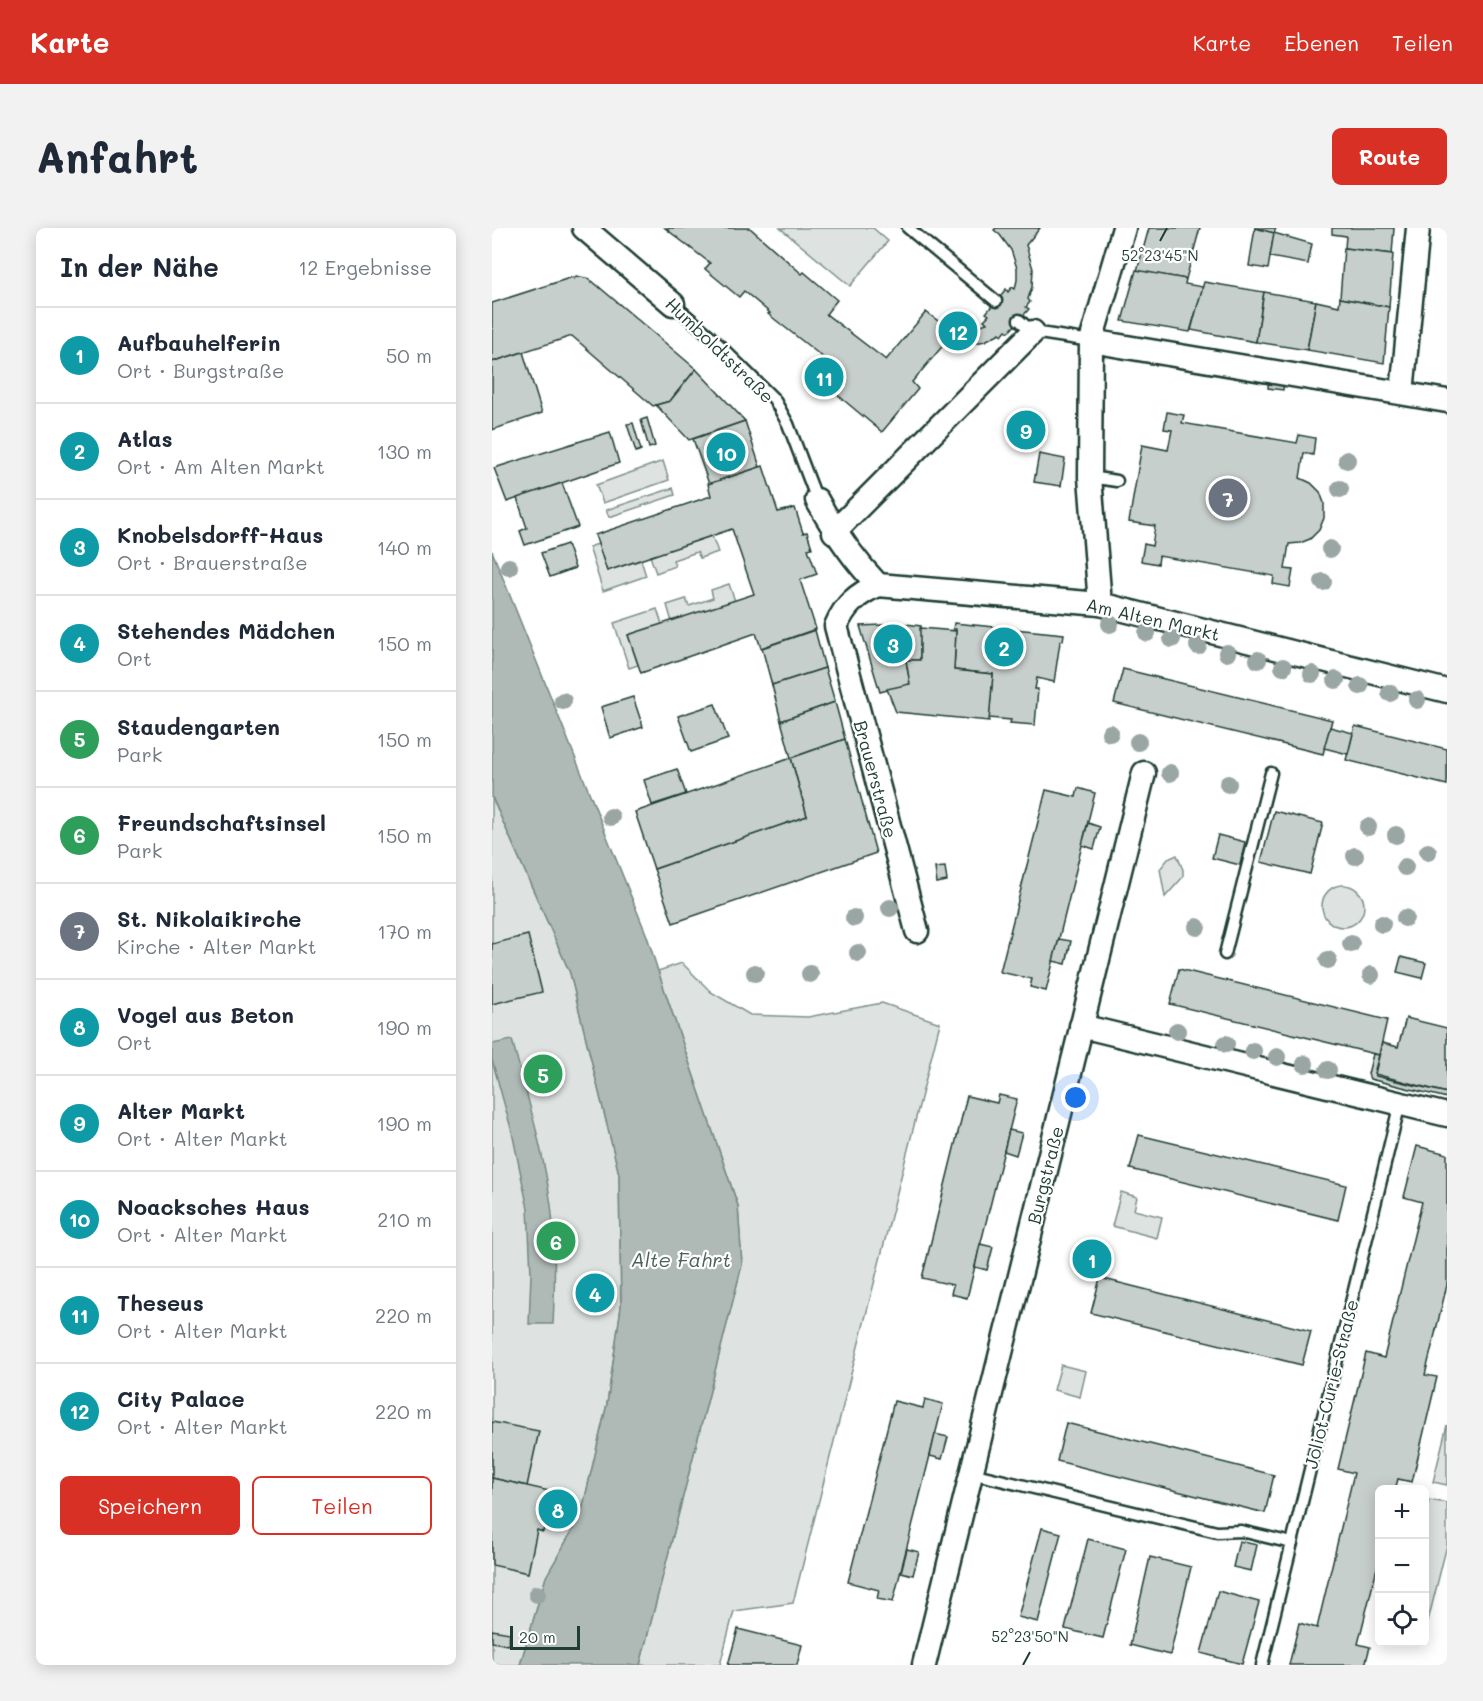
<!DOCTYPE html>
<html lang="de">
<head>
<meta charset="utf-8">
<style>
	:root { --surface:#fff; --page:#f2f2f3; --text:#1f2937; --muted:#747a83; --line:#e0e1e3; --accent:#d93025 }
	body { margin:0; font-family:Mali,sans-serif; background:var(--page); color:var(--text) }
	.controls { position:absolute; right:18px; bottom:18px; display:grid; overflow:hidden; border-radius:9px; box-shadow:0 3px 15px #0003 }
	.controls button { width:54px; height:54px; display:grid; place-items:center; padding:0; border:0; border-bottom:2px solid var(--line); background:var(--surface); color:var(--text); font:30px sans-serif }
	.scale { position:absolute; left:18px; bottom:15px; width:70px; box-sizing:border-box; padding-left:6px; border:3px solid #1f3d34; border-top:0; font-size:16px; line-height:21px; white-space:nowrap; color:#1f3d34; -webkit-text-stroke:4px #fff; paint-order:stroke }
	.you { position:absolute; left:584px; top:870px; width:21px; height:21px; margin:-15px; border:4px solid #fff; border-radius:50%; background:#1a73e8; box-shadow:0 0 0 9px #1a73e833 }
	.badge { display:grid; place-items:center; width:39px; height:39px; border-radius:50%; background:var(--accent); color:#fff; font-size:20px; font-weight:700 }
	.pin { position:absolute; translate:-50% -50%; border:3px solid #fff; box-shadow:0 2px 6px #0006 }
	.list { margin:0; padding:0; list-style:none }
	h2 { display:flex; justify-content:space-between; align-items:center; height:78px; margin:0; padding:0 24px; font-size:26px }
	h2 small { font-size:20px; font-weight:400; color:var(--muted) }
	.list li { display:grid; grid-template-columns:39px 1fr auto; gap:18px; align-items:center; box-sizing:border-box; height:96px; padding:0 24px; border-top:2px solid var(--line) }
	.list b { display:block; font-size:22px; white-space:nowrap }
	.list p { margin:0; font-size:20px; white-space:nowrap; color:var(--muted) }
	.list em { font-size:20px; font-style:normal; color:var(--muted) }
	.actions { display:flex; gap:12px; padding:18px 24px }
	.actions a { flex:1; padding:14px 0; border:2px solid var(--accent); border-radius:9px; text-align:center; font-size:21px; color:var(--accent) }
	.actions .main { background:var(--accent); color:#fff }
	.icon { flex:none; width:33px; height:33px; fill:none; stroke:currentColor; stroke-width:2; stroke-linecap:round; stroke-linejoin:round }
	.map { position:relative; flex:none; width:955px; height:1437px; overflow:hidden; border-radius:9px }
	header { display:flex; align-items:center; gap:36px; box-sizing:border-box; height:84px; padding:0 30px; background:var(--accent); color:#fff }
	header strong { font-size:28px }
	nav { display:flex; gap:33px; margin-inline-start:auto; font-size:21px }
	.intro { display:flex; align-items:center; justify-content:space-between; box-sizing:border-box; height:144px; padding:0 36px }
	h1 { margin:0; font-size:42px }
	.button { padding:15px 27px; border-radius:9px; background:var(--accent); color:#fff; font-size:21px; font-weight:700 }
	main { display:flex; gap:36px; padding:0 36px }
	aside { flex:1; background:var(--surface); border-radius:9px; box-shadow:0 3px 15px #0003 }
	.map>svg:first-child { display:block }
	.green { fill:#dee3e2; stroke:#7e908b; stroke-width:1.5 }
	.water { fill:#afbab7; stroke:#758883; stroke-width:1.5 }
	.building { fill:#c7cfcc; stroke:#1f3d34; stroke-width:1.5 }
	.lines { fill:none; stroke-linecap:round; stroke-linejoin:round }
	.lane-casing { stroke:#1f3d34; stroke-width:15 }
	.street-casing { stroke:#1f3d34; stroke-width:27 }
	.lane { stroke:#fff; stroke-width:10 }
	.street { stroke:#fff; stroke-width:22 }
	.tree { fill:#99a6a3 }
	.ticks { fill:none; stroke:#1f3d34; stroke-width:2 }
	.labels { text-anchor:middle; dominant-baseline:central; stroke-width:4.5; stroke-linejoin:round; paint-order:stroke }
	.street-label { font-size:18px; fill:#1f3d34; stroke:#fff }
	.water-label { font-size:20px; font-style:italic; fill:#4a625b; stroke:#fff }
	.ticks-label { font-size:15px; text-anchor:middle; fill:#1f3d34; stroke:#fff; stroke-width:4.5; stroke-linejoin:round; paint-order:stroke }
</style>
</head>
<body>
<header>
<strong>Karte</strong>
<nav><a>Karte</a><a>Ebenen</a><a>Teilen</a></nav>
</header>
<div class="intro"><h1>Anfahrt</h1><a class="button">Route</a></div>
<main>
<aside>
<h2>In der Nähe<small>12 Ergebnisse</small></h2>
<ul class="list">
<li><span class="badge" style="background:#0f9aa8">1</span><div><b>Aufbauhelferin</b><p>Ort · Burgstraße</p></div><em>50 m</em></li>
<li><span class="badge" style="background:#0f9aa8">2</span><div><b>Atlas</b><p>Ort · Am Alten Markt</p></div><em>130 m</em></li>
<li><span class="badge" style="background:#0f9aa8">3</span><div><b>Knobelsdorff-Haus</b><p>Ort · Brauerstraße</p></div><em>140 m</em></li>
<li><span class="badge" style="background:#0f9aa8">4</span><div><b>Stehendes Mädchen</b><p>Ort</p></div><em>150 m</em></li>
<li><span class="badge" style="background:#2e9e5b">5</span><div><b>Staudengarten</b><p>Park</p></div><em>150 m</em></li>
<li><span class="badge" style="background:#2e9e5b">6</span><div><b>Freundschaftsinsel</b><p>Park</p></div><em>150 m</em></li>
<li><span class="badge" style="background:#6b7280">7</span><div><b>St. Nikolaikirche</b><p>Kirche · Alter Markt</p></div><em>170 m</em></li>
<li><span class="badge" style="background:#0f9aa8">8</span><div><b>Vogel aus Beton</b><p>Ort</p></div><em>190 m</em></li>
<li><span class="badge" style="background:#0f9aa8">9</span><div><b>Alter Markt</b><p>Ort · Alter Markt</p></div><em>190 m</em></li>
<li><span class="badge" style="background:#0f9aa8">10</span><div><b>Noacksches Haus</b><p>Ort · Alter Markt</p></div><em>210 m</em></li>
<li><span class="badge" style="background:#0f9aa8">11</span><div><b>Theseus</b><p>Ort · Alter Markt</p></div><em>220 m</em></li>
<li><span class="badge" style="background:#0f9aa8">12</span><div><b>City Palace</b><p>Ort · Alter Markt</p></div><em>220 m</em></li>
</ul>
<div class="actions"><a class="main">Speichern</a><a>Teilen</a></div>
</aside>
<div class="map">
<svg width="955" height="1437" viewBox="0 0 955 1437">
	<rect width="100%" height="100%" fill="#fff"/>
	<filter id="ink" filterUnits="userSpaceOnUse"><feTurbulence type="fractalNoise" baseFrequency=".0167" numOctaves="2"/><feDisplacementMap in="SourceGraphic" scale="12" xChannelSelector="R" yChannelSelector="G"/><feConvolveMatrix kernelMatrix="1 2 1 2 8 2 1 2 1" color-interpolation-filters="sRGB"/></filter>
	<g filter="url(#ink)">
		<g class="green">
			<path d="M288,0H381L396,13L358,58Z"/>
			<path d="M171,233L177,252L111,275L104,257Z"/>
			<path d="M181,260L183,267L117,289L114,282Z"/>
			<path d="M220,308L226,324L208,330L205,324L181,332L183,338L164,345L158,328Z"/>
			<path d="M106,316L115,343L149,332L154,348L111,363L97,319Z"/>
			<path d="M237,356L243,373L180,394L175,377L194,371L197,378L221,370L219,362Z"/>
			<path d="M165,381L170,396L136,407L146,437L137,440L122,395Z"/>
			<path d="M0,569L78,745L127,946L129,1079L115,1176L89,1287L54,1349L28,1437H0Z"/>
			<path d="M685,627L691,642V649L673,669L668,641L676,631Z"/>
			<circle cx="851" cy="678" r="21"/>
			<path d="M190,735L219,764L258,787L316,789L390,775L448,795L301,1375L242,1383L228,1437H148L250,1037L246,978L166,743Z"/>
			<path d="M629,964L645,969L642,982L670,989L665,1010L620,998Z"/>
			<path d="M569,1137L594,1143L588,1169L562,1162Z"/>
			<path d="M955,1197V1257L941,1254Z"/>
			<path d="M937,1272L955,1275V1317L933,1405L932,1292Z"/>
		</g>
		<g class="water">
			<path d="M0,323L155,708L166,743L246,978L250,1037L148,1437H28L54,1349L89,1287L115,1176L129,1079L127,946L78,745L0,569Z"/>
			<path d="M20,812C35,867 51,921 59,977C64,1017 63,1057 61,1096H37L39,1046L36,981L20,904L0,832V816Z"/>
		</g>
		<g class="building">
			<path d="M173,0H258L310,46L312,44L345,72L334,86L394,132L434,84L449,95L467,100L486,98L495,95L492,92L497,87L494,85L514,61L516,64L520,59L523,61L525,52V40L519,22L508,7L502,2L504,0H548L534,17L541,41L540,59L536,71L538,74L534,79L537,81L517,104L514,102L510,107L508,105L493,113L478,116L454,114L420,154L426,161L390,204L324,149L337,134L276,86L278,85L252,63L247,69L213,41L218,35Z"/>
			<path d="M657,0H708L694,51L645,43Z"/>
			<path d="M762,0H784L782,5Z"/>
			<path d="M763,0L782,5L776,41L757,38Z"/>
			<path d="M840,0H902L900,26L853,20L854,8L840,6Z"/>
			<path d="M782,5L820,16L816,36L778,29Z"/>
			<path d="M852,20L901,26L897,79L848,70Z"/>
			<path d="M644,42L694,51L693,56L711,59L698,104L630,93Z"/>
			<path d="M84,48L98,51L99,54L100,53L204,141L178,173L161,178L80,108L0,134V75L81,49L82,51Z"/>
			<path d="M712,54L772,64L764,114L699,102Z"/>
			<path d="M772,64L824,73L815,122L764,114Z"/>
			<path d="M848,70L897,79L892,135L815,122L824,73L847,78Z"/>
			<path d="M31,124L50,185L0,202V134Z"/>
			<path d="M204,141L253,193L197,212L164,177L178,173Z"/>
			<path d="M777,149L792,151L791,162L776,160Z"/>
			<path d="M675,184L692,187L690,195L805,215L807,207L823,210L821,227L812,225L808,250L819,255L828,264L832,275V290L827,302L818,311L808,315L797,316L793,341L801,342L798,359L781,356L782,348L667,328L666,336L649,333L652,316L660,318L663,298L637,294L650,217L676,222L680,202L672,201Z"/>
			<path d="M155,190L163,218L157,220L149,192Z"/>
			<path d="M253,193L268,239L217,256L201,211Z"/>
			<path d="M141,195L149,222L144,224L135,196Z"/>
			<path d="M118,204L127,235L15,274L2,240Z"/>
			<path d="M547,226L573,231L569,258L542,254Z"/>
			<path d="M271,238L286,284L303,280L311,305L315,304L320,320L316,321L325,346L308,352L324,401L269,420L264,405L149,445L136,407L262,366L240,301L115,343L103,307L219,268L216,256Z"/>
			<path d="M70,255L86,299L33,317L28,303L35,300L25,270Z"/>
			<path d="M75,316L83,340L58,349L49,325Z"/>
			<path d="M462,395L572,406L571,412L568,414L562,454L545,450L543,461H546L543,497L518,495L519,492L497,490L501,446L462,442L464,401H461Z"/>
			<path d="M414,396L429,398L428,432H414L418,456L388,464L368,398Z"/>
			<path d="M428,400L464,403L462,442L501,446L497,493L404,484L395,461L418,456L414,432H428Z"/>
			<path d="M323,402L333,440L280,457L270,420Z"/>
			<path d="M333,440L343,474L289,493L280,457Z"/>
			<path d="M631,441L840,492L831,526L622,475Z"/>
			<path d="M141,469L151,499L118,510L109,479Z"/>
			<path d="M343,474L353,511L299,530L289,493Z"/>
			<path d="M223,476L236,511L199,524L186,488Z"/>
			<path d="M863,498L955,521V557L854,532Z"/>
			<path d="M838,499L861,505L856,526L832,520Z"/>
			<path d="M353,511L384,625L181,695L162,641L315,588L299,530Z"/>
			<path d="M299,530L315,588L162,641L143,584Z"/>
			<path d="M185,541L194,566L160,577L152,552Z"/>
			<path d="M586,560L603,565L554,763L538,759L540,751L508,744L554,562L584,569Z"/>
			<path d="M782,583L831,595L818,646L769,634Z"/>
			<path d="M596,595L608,599L602,621L590,617Z"/>
			<path d="M726,607L753,614L748,637L720,630Z"/>
			<path d="M453,639L455,653L445,655L443,640Z"/>
			<path d="M36,707L50,764L0,776V716Z"/>
			<path d="M567,711L579,713L574,736L561,733Z"/>
			<path d="M909,729L934,735L930,750L905,744Z"/>
			<path d="M687,741L895,792L887,827L678,776Z"/>
			<path d="M914,790L955,800V865L883,846L890,815L906,819Z"/>
			<path d="M881,826L887,827L882,845L884,848L955,865V870L878,851L876,846Z"/>
			<path d="M507,867L525,871L475,1070L459,1066L461,1057L430,1050L475,868L505,875Z"/>
			<path d="M517,902L530,905L524,927L512,923Z"/>
			<path d="M647,907L854,957L846,992L638,941Z"/>
			<path d="M925,918L955,926V1057L933,1147L945,1149L920,1254L906,1251L903,1262H888V1328L866,1416L878,1419L873,1437H797L807,1395L825,1400L830,1379L862,1245L846,1241L874,1125L892,1130L930,974L912,969Z"/>
			<path d="M488,1016L501,1019L495,1042L483,1039Z"/>
			<path d="M608,1050L819,1103L810,1137L599,1085Z"/>
			<path d="M433,1171L451,1176L401,1374L385,1371L387,1362L356,1354L402,1173L431,1180Z"/>
			<path d="M0,1194L47,1203L35,1258L0,1250Z"/>
			<path d="M574,1195L782,1247L773,1285L565,1233Z"/>
			<path d="M443,1206L456,1209L450,1231L438,1228Z"/>
			<path d="M0,1250L66,1265L61,1284L56,1283L51,1304L45,1302L36,1345L0,1337Z"/>
			<path d="M550,1300L569,1305L546,1394L526,1389Z"/>
			<path d="M596,1311L634,1321L611,1410L573,1401Z"/>
			<path d="M747,1313L765,1317L759,1343L741,1339Z"/>
			<path d="M415,1321L427,1324L421,1347L409,1344Z"/>
			<path d="M658,1329L699,1339L678,1427L638,1417Z"/>
			<path d="M726,1363L767,1374L750,1436L709,1425Z"/>
			<path d="M246,1401L310,1417L305,1437H236Z"/>
			<path d="M0,1402L18,1405L16,1417L0,1414Z"/>
		</g>
		<g class="lines">
			<g class="lane-casing">
				<g id="lane">
					<path d="M416,0L504,73"/>
					<path d="M181,76L217,107L282,171L296,196L325,272"/>
					<path d="M527,92L541,104L599,113"/>
					<path d="M598,249L625,253"/>
					<path d="M733,726L779,545"/>
					<path d="M479,1245L725,1304L749,1303L800,1315"/>
					<path d="M770,1437L908,875"/>
				</g>
			</g>
			<g class="street-casing">
				<g id="street">
					<path d="M92,0L181,76"/>
					<path d="M599,113L955,173"/>
					<path d="M910,165L926,0"/>
					<path d="M325,272C342,303 361,331 386,357"/>
					<path d="M342,304L541,104"/>
					<path d="M608,376L598,249L599,113L632,0"/>
					<path d="M425,703L344,398C353,377 365,366 386,357L608,376L955,463"/>
					<path d="M589,798L955,887"/>
					<path d="M432,1437L652,545"/>
				</g>
			</g>
			<use href="#lane" class="lane"/>
			<use href="#street" class="street"/>
		</g>
		<g class="tree">
			<circle cx="855" cy="232" r="9"/>
			<circle cx="848" cy="261" r="9"/>
			<circle cx="838" cy="321" r="9"/>
			<circle cx="17" cy="339" r="9"/>
			<circle cx="831" cy="354" r="9"/>
			<circle cx="618" cy="396" r="9"/>
			<circle cx="655" cy="405" r="9"/>
			<circle cx="680" cy="411" r="9"/>
			<circle cx="706" cy="418" r="9"/>
			<circle cx="735" cy="425" r="9"/>
			<circle cx="766" cy="432" r="9"/>
			<circle cx="791" cy="439" r="9"/>
			<circle cx="820" cy="446" r="9"/>
			<circle cx="844" cy="452" r="9"/>
			<circle cx="868" cy="458" r="9"/>
			<circle cx="898" cy="465" r="9"/>
			<circle cx="925" cy="472" r="9"/>
			<circle cx="71" cy="473" r="9"/>
			<circle cx="618" cy="505" r="9"/>
			<circle cx="646" cy="514" r="9"/>
			<circle cx="678" cy="545" r="9"/>
			<circle cx="736" cy="556" r="9"/>
			<circle cx="119" cy="589" r="9"/>
			<circle cx="876" cy="599" r="9"/>
			<circle cx="904" cy="607" r="9"/>
			<circle cx="936" cy="624" r="9"/>
			<circle cx="863" cy="628" r="9"/>
			<circle cx="913" cy="639" r="9"/>
			<circle cx="398" cy="680" r="9"/>
			<circle cx="362" cy="690" r="9"/>
			<circle cx="913" cy="690" r="9"/>
			<circle cx="890" cy="696" r="9"/>
			<circle cx="705" cy="699" r="9"/>
			<circle cx="859" cy="716" r="9"/>
			<circle cx="366" cy="725" r="9"/>
			<circle cx="836" cy="732" r="9"/>
			<circle cx="263" cy="745" r="9"/>
			<circle cx="318" cy="746" r="9"/>
			<circle cx="879" cy="747" r="9"/>
			<circle cx="685" cy="803" r="9"/>
			<circle cx="734" cy="816" r="9"/>
			<circle cx="761" cy="823" r="9"/>
			<circle cx="785" cy="829" r="9"/>
			<circle cx="813" cy="836" r="9"/>
			<circle cx="836" cy="842" r="9"/>
			<circle cx="45" cy="1366" r="9"/>
		</g>
	</g>
	<path class="ticks" d="M668,13L675,0M531,1437L538,1424"/>
	<g class="labels">
		<g class="street-label">
			<text transform="translate(228 122) rotate(44)">Humboldtstraße</text>
			<text transform="translate(661 391) rotate(13)">Am Alten Markt</text>
			<text transform="translate(384 551) rotate(75)">Brauerstraße</text>
			<text transform="translate(553 947) rotate(-76)">Burgstraße</text>
			<text transform="translate(839 1156) rotate(-76)">Joliot-Curie-Straße</text>
		</g>
		<g class="water-label">
			<text x="189" y="1031">Alte Fahrt</text>
		</g>
	</g>
	<g class="ticks-label">
		<text x="668" y="33">52°23'45"N</text>
		<text x="538" y="1414">52°23'50"N</text>
	</g>
</svg>
<div class="controls">
<button>+</button>
<button>−</button>
<button><svg class="icon" aria-label="locate" viewBox="0 0 24 24"><circle cx="12" cy="12" r="6"/><path d="M12 2v4M12 18v4M2 12h4M18 12h4"/></svg></button>
</div>
<div class="scale">20 m</div>
<div class="you"></div>
<div class="pin badge" style="left:600px;top:1031px;background:#0f9aa8">1</div>
<div class="pin badge" style="left:512px;top:419px;background:#0f9aa8">2</div>
<div class="pin badge" style="left:401px;top:416px;background:#0f9aa8">3</div>
<div class="pin badge" style="left:103px;top:1065px;background:#0f9aa8">4</div>
<div class="pin badge" style="left:51px;top:846px;background:#2e9e5b">5</div>
<div class="pin badge" style="left:64px;top:1013px;background:#2e9e5b">6</div>
<div class="pin badge" style="left:736px;top:270px;background:#6b7280">7</div>
<div class="pin badge" style="left:66px;top:1281px;background:#0f9aa8">8</div>
<div class="pin badge" style="left:534px;top:202px;background:#0f9aa8">9</div>
<div class="pin badge" style="left:234px;top:224px;background:#0f9aa8">10</div>
<div class="pin badge" style="left:332px;top:149px;background:#0f9aa8">11</div>
<div class="pin badge" style="left:466px;top:103px;background:#0f9aa8">12</div>
</div>
</main>
</body>
</html>
